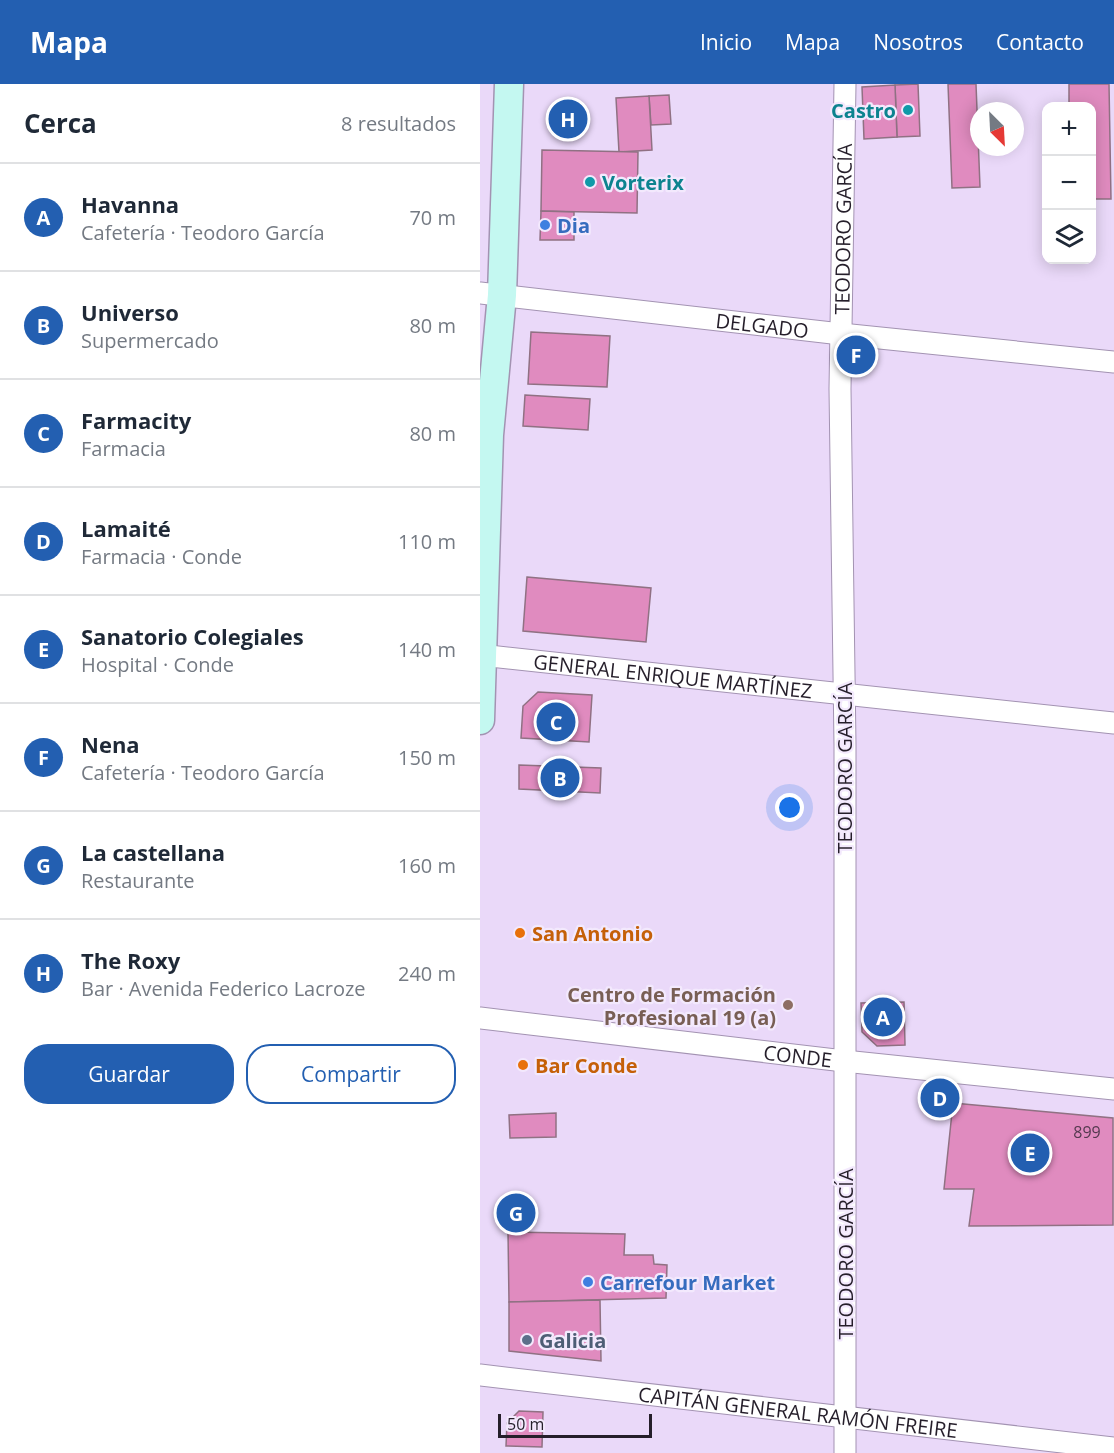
<!DOCTYPE html>
<html lang="es">
<head>
<meta charset="utf-8">
<style>
	:root { --surface:#fff; --page:#f2f2f3; --text:#1f2937; --muted:#747a83; --line:#e0e1e3; --accent:#235fb1 }
	body { margin:0; font-family:"Open Sans",sans-serif; background:var(--page); color:var(--text) }
	.controls { position:absolute; right:18px; top:18px; display:grid; overflow:hidden; border-radius:12px; box-shadow:0 3px 15px #0003 }
	.controls button { width:54px; height:54px; display:grid; place-items:center; padding:0; border:0; border-bottom:2px solid var(--line); background:var(--surface); color:var(--text); font:30px sans-serif }
	.compass { position:absolute; left:490px; top:18px; width:54px; height:54px; border-radius:50%; background:var(--surface); box-shadow:0 3px 15px #0003; rotate:156deg }
	.scale { position:absolute; left:18px; bottom:15px; width:154px; box-sizing:border-box; padding-left:6px; border:3px solid #251e2a; border-top:0; font-size:16px; line-height:21px; white-space:nowrap; color:#251e2a; -webkit-text-stroke:4px #f3e9fd; paint-order:stroke }
	.you { position:absolute; left:310px; top:724px; width:21px; height:21px; margin:-15px; border:4px solid #fff; border-radius:50%; background:#1a73e8; box-shadow:0 0 0 9px #1a73e833 }
	.badge { display:grid; place-items:center; width:39px; height:39px; border-radius:50%; background:var(--accent); color:#fff; font-size:20px; font-weight:700 }
	.pin { position:absolute; translate:-50% -50%; border:3px solid #fff; box-shadow:0 2px 6px #0006 }
	.list { margin:0; padding:0; list-style:none }
	h2 { display:flex; justify-content:space-between; align-items:center; height:78px; margin:0; padding:0 24px; font-size:26px }
	h2 small { font-size:20px; font-weight:400; color:var(--muted) }
	.list li { display:grid; grid-template-columns:39px 1fr auto; gap:18px; align-items:center; box-sizing:border-box; height:108px; padding:0 24px; border-top:2px solid var(--line) }
	.list b { display:block; font-size:22px; white-space:nowrap }
	.list p { margin:0; font-size:20px; white-space:nowrap; color:var(--muted) }
	.list em { font-size:20px; font-style:normal; color:var(--muted) }
	.actions { display:flex; gap:12px; padding:18px 24px }
	.actions a { flex:1; padding:14px 0; border:2px solid var(--accent); border-radius:24px; text-align:center; font-size:21px; color:var(--accent) }
	.actions .main { background:var(--accent); color:#fff }
	.icon { flex:none; width:33px; height:33px; fill:none; stroke:currentColor; stroke-width:2; stroke-linecap:round; stroke-linejoin:round }
	.map { position:relative; flex:none; width:634px; height:1369px; overflow:hidden }
	header { display:flex; align-items:center; gap:36px; box-sizing:border-box; height:84px; padding:0 30px; background:var(--accent); color:#fff }
	header strong { font-size:28px }
	nav { display:flex; gap:33px; margin-inline-start:auto; font-size:21px }
	main { display:flex }
	aside { flex:1; background:var(--surface) }
	.map>svg:first-child { display:block }
	.building { fill:#e08bbf; stroke:#907183; stroke-width:1.5 }
	.lines { fill:none; stroke-linecap:round; stroke-linejoin:round }
	.minor-casing { stroke:#a393b2; stroke-width:23 }
	.secondary-casing { stroke:#a393b2; stroke-width:31 }
	.minor { stroke:#fff; stroke-width:21 }
	.secondary { stroke:#c4f8f1; stroke-width:28 }
	.culture-dot { fill:#0f9aa8; stroke:#f3e9fd; stroke-width:2 }
	.shop-dot { fill:#3f7fe0; stroke:#f3e9fd; stroke-width:2 }
	.food-dot { fill:#e8710a; stroke:#f3e9fd; stroke-width:2 }
	.education-dot { fill:#8d6e63; stroke:#f3e9fd; stroke-width:2 }
	.service-dot { fill:#5c6f8a; stroke:#f3e9fd; stroke-width:2 }
	.labels { text-anchor:middle; dominant-baseline:central; stroke-width:4.5; stroke-linejoin:round; paint-order:stroke }
	.number-label { font-size:16px; fill:#54394f }
	.culture-label { font-size:20px; font-weight:bold; fill:#0d838f; stroke:#f3e9fd; text-anchor:end }
	.shop-label { font-size:20px; font-weight:bold; fill:#366cbe; stroke:#f3e9fd; text-anchor:start }
	.street-label { font-size:20px; fill:#251e2a; stroke:#f3e9fd }
	.food-label { font-size:20px; font-weight:bold; fill:#c56008; stroke:#f3e9fd; text-anchor:start }
	.education-label { font-size:20px; font-weight:bold; fill:#785e54; stroke:#f3e9fd; text-anchor:end }
	.service-label { font-size:20px; font-weight:bold; fill:#4e5e75; stroke:#f3e9fd; text-anchor:start }
</style>
</head>
<body>
<header>
<strong>Mapa</strong>
<nav><a>Inicio</a><a>Mapa</a><a>Nosotros</a><a>Contacto</a></nav>
</header>
<main>
<aside>
<h2>Cerca<small>8 resultados</small></h2>
<ul class="list">
<li><span class="badge">A</span><div><b>Havanna</b><p>Cafetería · Teodoro García</p></div><em>70 m</em></li>
<li><span class="badge">B</span><div><b>Universo</b><p>Supermercado</p></div><em>80 m</em></li>
<li><span class="badge">C</span><div><b>Farmacity</b><p>Farmacia</p></div><em>80 m</em></li>
<li><span class="badge">D</span><div><b>Lamaité</b><p>Farmacia · Conde</p></div><em>110 m</em></li>
<li><span class="badge">E</span><div><b>Sanatorio Colegiales</b><p>Hospital · Conde</p></div><em>140 m</em></li>
<li><span class="badge">F</span><div><b>Nena</b><p>Cafetería · Teodoro García</p></div><em>150 m</em></li>
<li><span class="badge">G</span><div><b>La castellana</b><p>Restaurante</p></div><em>160 m</em></li>
<li><span class="badge">H</span><div><b>The Roxy</b><p>Bar · Avenida Federico Lacroze</p></div><em>240 m</em></li>
</ul>
<div class="actions"><a class="main">Guardar</a><a>Compartir</a></div>
</aside>
<div class="map">
<svg width="634" height="1369" viewBox="0 0 634 1369">
	<rect width="100%" height="100%" fill="#ead9f9"/>
	<g class="building">
		<path d="M438,0L440,52L417,53L415,1Z"/>
		<path d="M468,0H496L500,103L472,104Z"/>
		<path d="M589,0H629L631,115H612V22H589Z"/>
		<path d="M415,1L417,53L384,55L382,3Z"/>
		<path d="M189,11L191,40L171,41L169,12Z"/>
		<path d="M169,12L172,66L139,68L136,14Z"/>
		<path d="M62,66L158,68L157,129L61,127Z"/>
		<path d="M61,127L94,128V156H60Z"/>
		<path d="M51,248L130,252L127,303L48,300Z"/>
		<path d="M45,311L110,315L108,346L43,342Z"/>
		<path d="M47,493L171,504L166,558L43,547Z"/>
		<path d="M58,608L112,611L109,658L41,654L43,622Z"/>
		<path d="M39,681L121,684L120,709L39,705Z"/>
		<path d="M424,918L425,961L397,962L382,948L381,919Z"/>
		<path d="M473,1019L633,1034V1141L489,1142L494,1105H464Z"/>
		<path d="M76,1029V1053L30,1054L29,1031Z"/>
		<path d="M28,1148L145,1150L144,1171H173L174,1180L187,1181L186,1214L29,1218Z"/>
		<path d="M120,1216L121,1277L29,1267V1218Z"/>
		<path d="M39,1327L63,1328L62,1363L26,1362L27,1339Z"/>
	</g>
	<g class="lines">
		<g class="minor-casing">
			<g id="minor">
				<path id="s1" d="M0,209L361,250L634,278"/>
				<path id="s2" d="M0,571L634,639"/>
				<path id="s3" d="M0,934L364,977L634,1005"/>
				<path id="s4" d="M0,1291L634,1364"/>
				<path id="s5" d="M365,1369V661L360,305L365,0"/>
			</g>
		</g>
		<g class="secondary-casing">
			<path id="secondary" d="M0,636L9,351L22,211L29,0"/>
		</g>
		<use href="#minor" class="minor"/>
		<use href="#secondary" class="secondary"/>
	</g>
	<g class="culture-dot">
		<circle cx="428" cy="26" r="6"/>
		<circle cx="110" cy="98" r="6"/>
	</g>
	<g class="shop-dot">
		<circle cx="65" cy="141" r="6"/>
		<circle cx="108" cy="1198" r="6"/>
	</g>
	<g class="food-dot">
		<circle cx="40" cy="849" r="6"/>
		<circle cx="43" cy="981" r="6"/>
	</g>
	<circle class="education-dot" cx="308" cy="921" r="6"/>
	<circle class="service-dot" cx="47" cy="1256" r="6"/>
	<g class="labels">
		<g class="number-label">
			<text x="607" y="1048">899</text>
		</g>
		<g class="culture-label">
			<text x="416" y="26">Castro</text>
			<text x="122" y="98" text-anchor="start">Vorterix</text>
		</g>
		<g class="shop-label">
			<text x="77" y="141">Dia</text>
			<text x="120" y="1198">Carrefour Market</text>
		</g>
		<g class="street-label">
			<text stroke="none"><textPath href="#s5" startOffset="1224">TEODORO GARCÍA</textPath></text>
			<text stroke="none"><textPath href="#s1" startOffset="284">DELGADO</textPath></text>
			<text stroke="none"><textPath href="#s2" startOffset="194">GENERAL ENRIQUE MARTÍNEZ</textPath></text>
			<text transform="translate(364 684) rotate(-90)">TEODORO GARCÍA</text>
			<text stroke="none"><textPath href="#s3" startOffset="320">CONDE</textPath></text>
			<text transform="translate(365 1170) rotate(-90)">TEODORO GARCÍA</text>
			<text stroke="none"><textPath href="#s4" startOffset="320">CAPITÁN GENERAL RAMÓN FREIRE</textPath></text>
		</g>
		<g class="food-label">
			<text x="52" y="849">San Antonio</text>
			<text x="55" y="981">Bar Conde</text>
		</g>
		<g class="education-label">
			<text x="296" y="910">Centro de Formación<tspan x="296" dy="23">Profesional 19 (a)</tspan></text>
		</g>
		<g class="service-label">
			<text x="59" y="1256">Galicia</text>
		</g>
	</g>
</svg>
<div class="controls">
<button>+</button>
<button>−</button>
<button><svg class="icon" aria-label="layers" viewBox="0 0 24 24"><path d="M12 4l9 5-9 5-9-5zM3 14l9 5 9-5"/></svg></button>
</div>
<svg class="compass" viewBox="-18 -18 36 36"><path d="M0-13l5 13h-10z" fill="#e53935"/><path d="M0 13l5-13h-10z" fill="#747a83"/></svg>
<div class="scale">50 m</div>
<div class="you"></div>
<div class="pin badge" style="left:403px;top:933px">A</div>
<div class="pin badge" style="left:80px;top:694px">B</div>
<div class="pin badge" style="left:76px;top:638px">C</div>
<div class="pin badge" style="left:460px;top:1014px">D</div>
<div class="pin badge" style="left:550px;top:1069px">E</div>
<div class="pin badge" style="left:376px;top:271px">F</div>
<div class="pin badge" style="left:36px;top:1129px">G</div>
<div class="pin badge" style="left:88px;top:35px">H</div>
</div>
</main>
</body>
</html>
